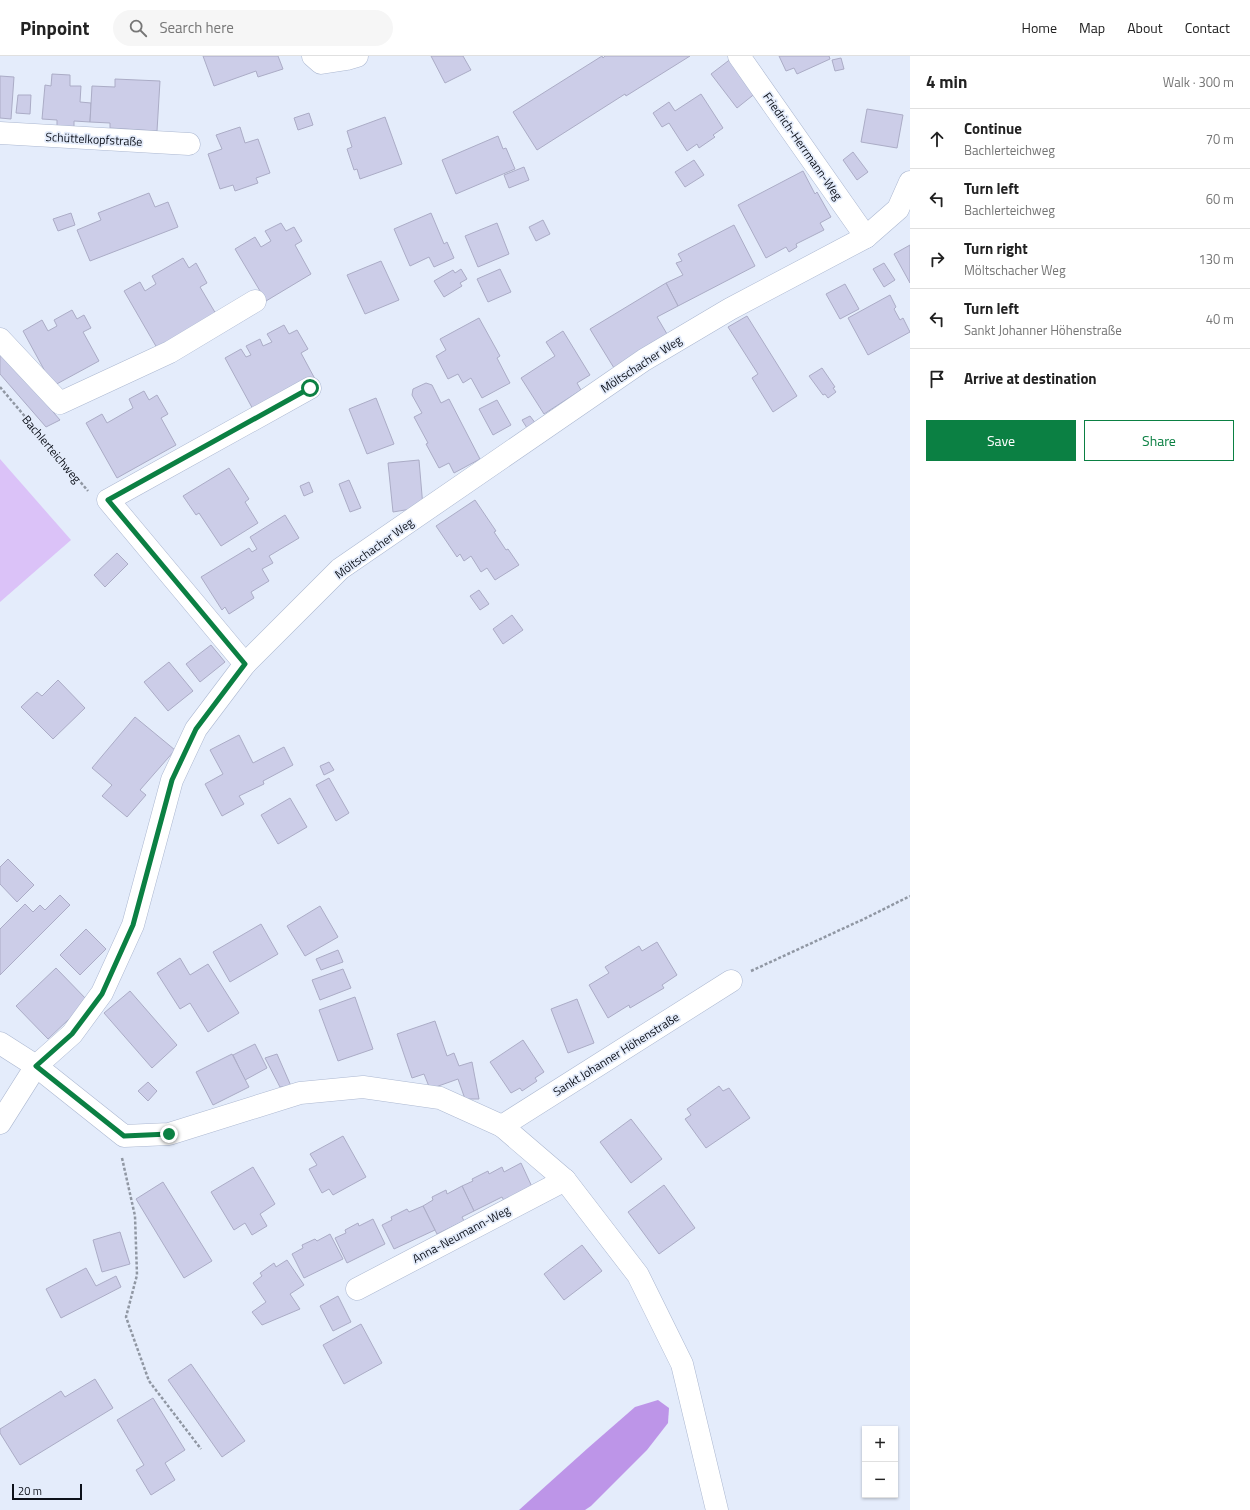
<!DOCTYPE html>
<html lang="en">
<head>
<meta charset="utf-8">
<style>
	:root { --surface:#fff; --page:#f6f6f6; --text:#222; --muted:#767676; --line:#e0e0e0; --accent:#0b8043 }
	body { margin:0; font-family:"Titillium Web",sans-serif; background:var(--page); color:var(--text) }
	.controls { position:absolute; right:12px; bottom:12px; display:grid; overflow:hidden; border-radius:0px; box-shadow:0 1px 3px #0004 }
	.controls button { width:36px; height:36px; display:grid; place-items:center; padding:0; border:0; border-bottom:1px solid var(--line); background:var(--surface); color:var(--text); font:20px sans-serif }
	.scale { position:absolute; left:12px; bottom:10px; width:70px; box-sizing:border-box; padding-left:4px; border:2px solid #0d111a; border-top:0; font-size:11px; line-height:14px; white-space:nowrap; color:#0d111a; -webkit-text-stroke:3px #e4ecfb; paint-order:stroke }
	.stop { position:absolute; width:12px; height:12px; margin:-9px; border:3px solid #0b8043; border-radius:50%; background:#fff }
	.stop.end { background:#0b8043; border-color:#fff; box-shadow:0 1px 4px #0008 }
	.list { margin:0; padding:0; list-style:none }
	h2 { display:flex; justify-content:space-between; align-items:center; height:52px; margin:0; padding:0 16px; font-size:17px }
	h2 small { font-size:13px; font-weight:400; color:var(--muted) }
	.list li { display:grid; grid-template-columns:26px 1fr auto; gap:12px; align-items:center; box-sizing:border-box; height:60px; padding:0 16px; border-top:1px solid var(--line) }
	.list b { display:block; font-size:15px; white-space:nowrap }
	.list p { margin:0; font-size:13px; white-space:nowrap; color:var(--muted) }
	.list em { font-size:13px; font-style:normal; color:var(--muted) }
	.actions { display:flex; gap:8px; padding:12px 16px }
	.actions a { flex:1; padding:9px 0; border:1px solid var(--accent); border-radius:0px; text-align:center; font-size:14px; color:var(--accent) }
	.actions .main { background:var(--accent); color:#fff }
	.icon { flex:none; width:22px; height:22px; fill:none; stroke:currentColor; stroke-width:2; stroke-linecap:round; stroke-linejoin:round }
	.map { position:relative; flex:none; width:910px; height:1454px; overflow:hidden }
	header { display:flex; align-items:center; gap:24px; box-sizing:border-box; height:56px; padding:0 20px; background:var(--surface); border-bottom:1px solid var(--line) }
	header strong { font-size:19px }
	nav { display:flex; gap:22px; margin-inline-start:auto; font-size:14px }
	.search { width:280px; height:36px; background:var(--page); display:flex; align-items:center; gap:10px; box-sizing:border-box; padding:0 14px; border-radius:22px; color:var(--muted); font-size:15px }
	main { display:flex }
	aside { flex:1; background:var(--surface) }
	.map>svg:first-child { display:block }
	.green { fill:#dbc2f8 }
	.forest { fill:#bd95e8 }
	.building { fill:#cccde8; stroke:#abacc6 }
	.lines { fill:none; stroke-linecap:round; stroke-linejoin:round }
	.minor-casing { stroke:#acb8d1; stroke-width:23 }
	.path { stroke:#9097a3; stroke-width:2.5; stroke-dasharray:3 2; stroke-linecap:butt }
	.minor { stroke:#fff; stroke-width:22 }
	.route { stroke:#0b8043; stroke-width:5 }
	.labels { text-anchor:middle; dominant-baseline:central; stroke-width:3.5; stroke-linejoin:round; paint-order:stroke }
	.street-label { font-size:12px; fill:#0d111a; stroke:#e4ecfb }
</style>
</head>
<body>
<header>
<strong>Pinpoint</strong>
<div class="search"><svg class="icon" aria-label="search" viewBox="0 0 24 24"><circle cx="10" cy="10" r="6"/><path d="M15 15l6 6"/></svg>Search here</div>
<nav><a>Home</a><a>Map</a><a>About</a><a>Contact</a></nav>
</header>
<main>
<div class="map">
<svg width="910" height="1454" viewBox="0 0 910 1454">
	<rect width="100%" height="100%" fill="#e4ecfb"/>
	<path class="green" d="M0,403L71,484L0,546Z"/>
	<path class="forest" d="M658,1344L669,1352L668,1367L647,1394L591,1450L585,1454H519L588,1392L635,1351Z"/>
	<g class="building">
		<path d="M203,0H278L283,13L258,21L256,15L214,30Z"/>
		<path d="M431,0H463L471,14L445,27Z"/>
		<path d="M602,0L603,2L605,0H690L626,40L625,38L537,94L513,56Z"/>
		<path d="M779,0H829L830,3L797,18L794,12L786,15Z"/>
		<path d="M732,2L757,36L737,52L711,18Z"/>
		<path d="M841,2L844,13L835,15L832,4Z"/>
		<path d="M52,18L70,19V30H81L80,46L91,47L90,66L74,65V71L57,70V64L42,63L45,29L51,30Z"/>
		<path d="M0,20L14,21L11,63L0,62Z"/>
		<path d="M115,23L160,25L157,75L110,72V67L90,66L92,30L115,31Z"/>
		<path d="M701,38L723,72L713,79L715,81L699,92L697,88L687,95L669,67L662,71L653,57L669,46L675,55Z"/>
		<path d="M18,39H31L30,58L16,57Z"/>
		<path d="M867,53L903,59L897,92L861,86Z"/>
		<path d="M309,57L313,69L298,74L294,62Z"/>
		<path d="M385,61L402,108L360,123L357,113L354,114L347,93L352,91L347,75Z"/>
		<path d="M240,71L245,87L258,83L270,117L256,122L258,127L235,135L233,129L220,133L208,98L222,93L216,79Z"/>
		<path d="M498,80L503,93L506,92L515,113L456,138L442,104Z"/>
		<path d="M853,96L868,116L857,124L843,104Z"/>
		<path d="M694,104L704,119L685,131L675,116Z"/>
		<path d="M524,111L529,124L509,132L504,119Z"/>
		<path d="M803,115L815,138L817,136L831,161L820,167L824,174L796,188L797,191L789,196L786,191L766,202L738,149Z"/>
		<path d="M149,137L155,151L168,146L178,171L90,205L77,174L101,164L98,157Z"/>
		<path d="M71,157L75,169L58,175L53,163Z"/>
		<path d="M431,157L444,188L447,186L454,202L434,211L429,201L410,210L394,173Z"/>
		<path d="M543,164L550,178L536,185L529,171Z"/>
		<path d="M281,167L286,175L294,171L302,185L295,189L311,218L266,245L235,193L255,181L261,191L271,185L265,175Z"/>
		<path d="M497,167L509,198L478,211L465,180Z"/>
		<path d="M734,169L755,210L678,250L666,227L683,219L676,207L682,205L678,198Z"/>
		<path d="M910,189V227L894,198Z"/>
		<path d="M183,202L189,212L196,207L207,227L200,231L216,258L157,292L124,235L140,226L145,235L156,228L152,220Z"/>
		<path d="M381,205L399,244L365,258L347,219Z"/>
		<path d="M884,207L895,224L884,231L873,213Z"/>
		<path d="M461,213L467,223L460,227L462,230L444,241L434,225L453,214L455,217Z"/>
		<path d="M500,213L511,236L488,246L477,223Z"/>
		<path d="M666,227L678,250L657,261L667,278L614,312L590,273Z"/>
		<path d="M845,228L859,253L840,263L826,238Z"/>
		<path d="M890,239L896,251L894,253L900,264L903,262L910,276L868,299L848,262Z"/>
		<path d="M72,254L77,263L84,259L91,272L83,276L99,305L53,330L23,275L42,264L48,275L57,270L54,264Z"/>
		<path d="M747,260L797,340L773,356L752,322L758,318L728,271Z"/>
		<path d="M479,262L500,300L497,302L510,327L482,342L471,322L463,327L458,318L448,323L436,300L446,294L440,283Z"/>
		<path d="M284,269L289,278L297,274L308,293L301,297L315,323L255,357L225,302L241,293L246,301L251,299L246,290L260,283L263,290L272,286L267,278Z"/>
		<path d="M563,275L590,319L577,327L581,334L544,358L521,322L555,300L546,286Z"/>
		<path d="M0,294L60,364L46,371L0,318Z"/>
		<path d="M822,312L835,331L833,332L836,336L828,342L825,338L823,339L809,320Z"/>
		<path d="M426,327L432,329L441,347L449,343L480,403L454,417L449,407L439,412L426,388L428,387L414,361L422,357L412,339L413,333Z"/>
		<path d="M144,335L149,344L157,339L168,358L161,362L176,389L117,422L86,367L102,358L107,367L133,352L129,343Z"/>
		<path d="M376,342L394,388L367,398L349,353Z"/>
		<path d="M497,344L511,369L493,379L479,353Z"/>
		<path d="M530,360L536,368L527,372L522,364Z"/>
		<path d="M419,404L423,451L393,456L388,407Z"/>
		<path d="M229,412L249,443L245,446L258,467L221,490L199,457L196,459L183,440Z"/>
		<path d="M349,424L361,452L350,456L339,428Z"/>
		<path d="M309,426L313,436L304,440L300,430Z"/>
		<path d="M475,444L496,475L494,476L506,494L508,493L519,509L495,524L487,512L481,516L471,500L464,505L460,498L457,501L436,470Z"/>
		<path d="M285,459L299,482L269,500L273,507L262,513L269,525L251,536L254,542L229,558L225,551L222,554L201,521L249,492L252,496L257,493L250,481Z"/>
		<path d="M117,497L128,508L105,531L94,519Z"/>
		<path d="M479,534L489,548L480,554L470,540Z"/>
		<path d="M512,559L523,574L503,588L493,573Z"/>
		<path d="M211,589L225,606L200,626L186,608Z"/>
		<path d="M169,606L193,635L168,655L144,626Z"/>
		<path d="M58,624L85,652L53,683L21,651L37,636L42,640Z"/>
		<path d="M135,661L175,694L140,734L146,739L127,761L102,740L112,729L92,712Z"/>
		<path d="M239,679L253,707L284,691L293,709L263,725L264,728L239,740L244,748L222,760L205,728L223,718L210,694Z"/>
		<path d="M329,706L334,714L324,719L320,710Z"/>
		<path d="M329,722L349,757L336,765L316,729Z"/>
		<path d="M290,742L307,771L278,788L261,759Z"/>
		<path d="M8,803L34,829L17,846L0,828V811Z"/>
		<path d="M60,839L70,849L0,919V873L25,848L33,856L40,849L45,854Z"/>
		<path d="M320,850L338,881L305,900L287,870Z"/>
		<path d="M261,868L278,898L230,926L213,896Z"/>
		<path d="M86,873L106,893L80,919L60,899Z"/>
		<path d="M657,886L677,919L662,929L664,932L630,952L629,949L608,962L589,929L609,917L605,911L639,890L642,895Z"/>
		<path d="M338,894L343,906L321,914L316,903Z"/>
		<path d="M180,902L190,919L208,908L239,957L208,976L190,947L180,953L157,917Z"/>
		<path d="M56,912L88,945L48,983L16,950Z"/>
		<path d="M343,913L351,932L320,944L312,924Z"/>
		<path d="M130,935L177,989L152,1012L104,957Z"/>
		<path d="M355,941L373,993L338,1005L319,954Z"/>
		<path d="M577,943L594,987L568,997L551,953Z"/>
		<path d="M435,965L447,1000L454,997L459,1010L472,1006L479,1043H465L458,1023L430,1033L424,1018L412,1022L397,978Z"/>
		<path d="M523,984L544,1016L535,1022L537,1025L522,1035L520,1032L511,1037L490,1006Z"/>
		<path d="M255,988L267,1012L245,1024L233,999Z"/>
		<path d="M232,998L249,1031L213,1049L196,1016Z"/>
		<path d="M277,998L291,1030L280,1031L265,1002Z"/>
		<path d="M148,1026L157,1035L148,1045L138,1035Z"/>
		<path d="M719,1030L723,1035L729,1032L750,1062L706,1092L685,1063L691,1059L687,1053Z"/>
		<path d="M631,1063L662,1103L631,1127L600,1086Z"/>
		<path d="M343,1080L366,1121L333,1139L329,1133L322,1137L309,1113L317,1109L310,1098Z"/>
		<path d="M521,1107L533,1133L505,1147L502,1141L474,1155L462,1130L473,1125L472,1123L488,1115L489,1118L502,1111L504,1116Z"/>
		<path d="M253,1111L275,1148L260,1158L267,1170L252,1179L245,1167L234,1174L211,1136Z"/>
		<path d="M163,1126L212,1205L184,1222L136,1143Z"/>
		<path d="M664,1129L695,1172L659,1198L628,1156Z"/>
		<path d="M462,1130L474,1155L462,1161L464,1165L437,1178L423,1150L433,1144L432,1141L446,1134L447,1138Z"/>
		<path d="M423,1150L435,1174L394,1193L382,1169L392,1164L391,1161L407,1153L409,1156Z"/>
		<path d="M373,1163L385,1188L347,1207L335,1182L346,1177L345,1174L358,1167L359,1170Z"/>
		<path d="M120,1176L130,1208L102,1216L93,1184Z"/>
		<path d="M330,1178L343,1203L304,1222L292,1198L303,1192L302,1189L315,1183L317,1185Z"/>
		<path d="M582,1189L602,1215L564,1244L544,1218Z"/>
		<path d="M287,1204L304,1229L290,1238L300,1253L262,1269L252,1256L266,1246L253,1227L262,1220L260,1217L274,1207L276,1211Z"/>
		<path d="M86,1212L96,1230L116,1220L121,1231L61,1262L46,1233Z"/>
		<path d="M338,1240L351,1266L333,1275L320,1250Z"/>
		<path d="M361,1268L382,1307L344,1328L323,1289Z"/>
		<path d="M191,1308L245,1385L222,1401L168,1324Z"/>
		<path d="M95,1323L113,1352L20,1409L0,1377V1373L61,1335L65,1341Z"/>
		<path d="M153,1342L185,1394L165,1407L175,1424L151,1439L136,1414L144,1409L117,1364Z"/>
	</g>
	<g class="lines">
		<g class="minor-casing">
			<g id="minor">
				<path d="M313,0L321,7L347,3L357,0"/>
				<path d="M739,0L866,181"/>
				<path d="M0,77L189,88"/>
				<path d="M0,283L60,347L170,296L255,245"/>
				<path d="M245,608L108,444L310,332"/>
				<path d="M0,987L36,1010L124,1080L169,1078L300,1037L363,1031L440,1042L502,1070L565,1124L638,1219L682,1308L717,1454"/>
				<path d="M0,1067L36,1010L72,978L102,937L133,869L172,724L196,673L245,608L340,513L644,304L730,253L866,181L898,153L910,126"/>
				<path d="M502,1070L731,925"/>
				<path d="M357,1233L565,1124"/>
			</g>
		</g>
		<g class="path">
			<path d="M0,331L88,435"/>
			<path d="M751,915L866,862L910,840"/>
			<path d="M122,1102L135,1160L137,1219L126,1261L149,1325L201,1393"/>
		</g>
		<use href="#minor" class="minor"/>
	</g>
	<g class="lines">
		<path class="route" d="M169,1078L124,1080L36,1010L72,978L102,938L133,869L172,724L196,673L245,608L108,444L310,332"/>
	</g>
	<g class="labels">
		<g class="street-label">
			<text transform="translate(94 83) rotate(3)">Schüttelkopfstraße</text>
			<text transform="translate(803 90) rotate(55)">Friedrich-Herrmann-Weg</text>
			<text transform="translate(641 308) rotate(-33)">Möltschacher Weg</text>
			<text transform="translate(52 393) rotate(50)">Bachlerteichweg</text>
			<text transform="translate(374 492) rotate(-36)">Möltschacher Weg</text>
			<text transform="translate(616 998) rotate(-32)">Sankt Johanner Höhenstraße</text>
			<text transform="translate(461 1178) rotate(-28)">Anna-Neumann-Weg</text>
		</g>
	</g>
</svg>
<div class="controls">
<button>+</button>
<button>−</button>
</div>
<div class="scale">20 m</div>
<div class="stop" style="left:310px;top:332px"></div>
<div class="stop end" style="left:169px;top:1078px"></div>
</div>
<aside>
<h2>4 min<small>Walk · 300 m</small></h2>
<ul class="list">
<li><svg class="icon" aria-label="ahead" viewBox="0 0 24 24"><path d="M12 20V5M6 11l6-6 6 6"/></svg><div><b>Continue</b><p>Bachlerteichweg</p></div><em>70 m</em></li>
<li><svg class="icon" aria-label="left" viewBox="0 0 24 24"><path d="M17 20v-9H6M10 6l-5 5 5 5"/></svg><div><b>Turn left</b><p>Bachlerteichweg</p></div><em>60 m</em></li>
<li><svg class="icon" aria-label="right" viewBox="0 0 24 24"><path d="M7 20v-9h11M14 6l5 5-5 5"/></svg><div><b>Turn right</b><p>Möltschacher Weg</p></div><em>130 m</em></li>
<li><svg class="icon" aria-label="left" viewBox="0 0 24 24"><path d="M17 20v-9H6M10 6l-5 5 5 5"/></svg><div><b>Turn left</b><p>Sankt Johanner Höhenstraße</p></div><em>40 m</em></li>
<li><svg class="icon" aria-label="arrive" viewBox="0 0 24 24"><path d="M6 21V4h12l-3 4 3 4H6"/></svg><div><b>Arrive at destination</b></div></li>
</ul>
<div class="actions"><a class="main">Save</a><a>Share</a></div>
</aside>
</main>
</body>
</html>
